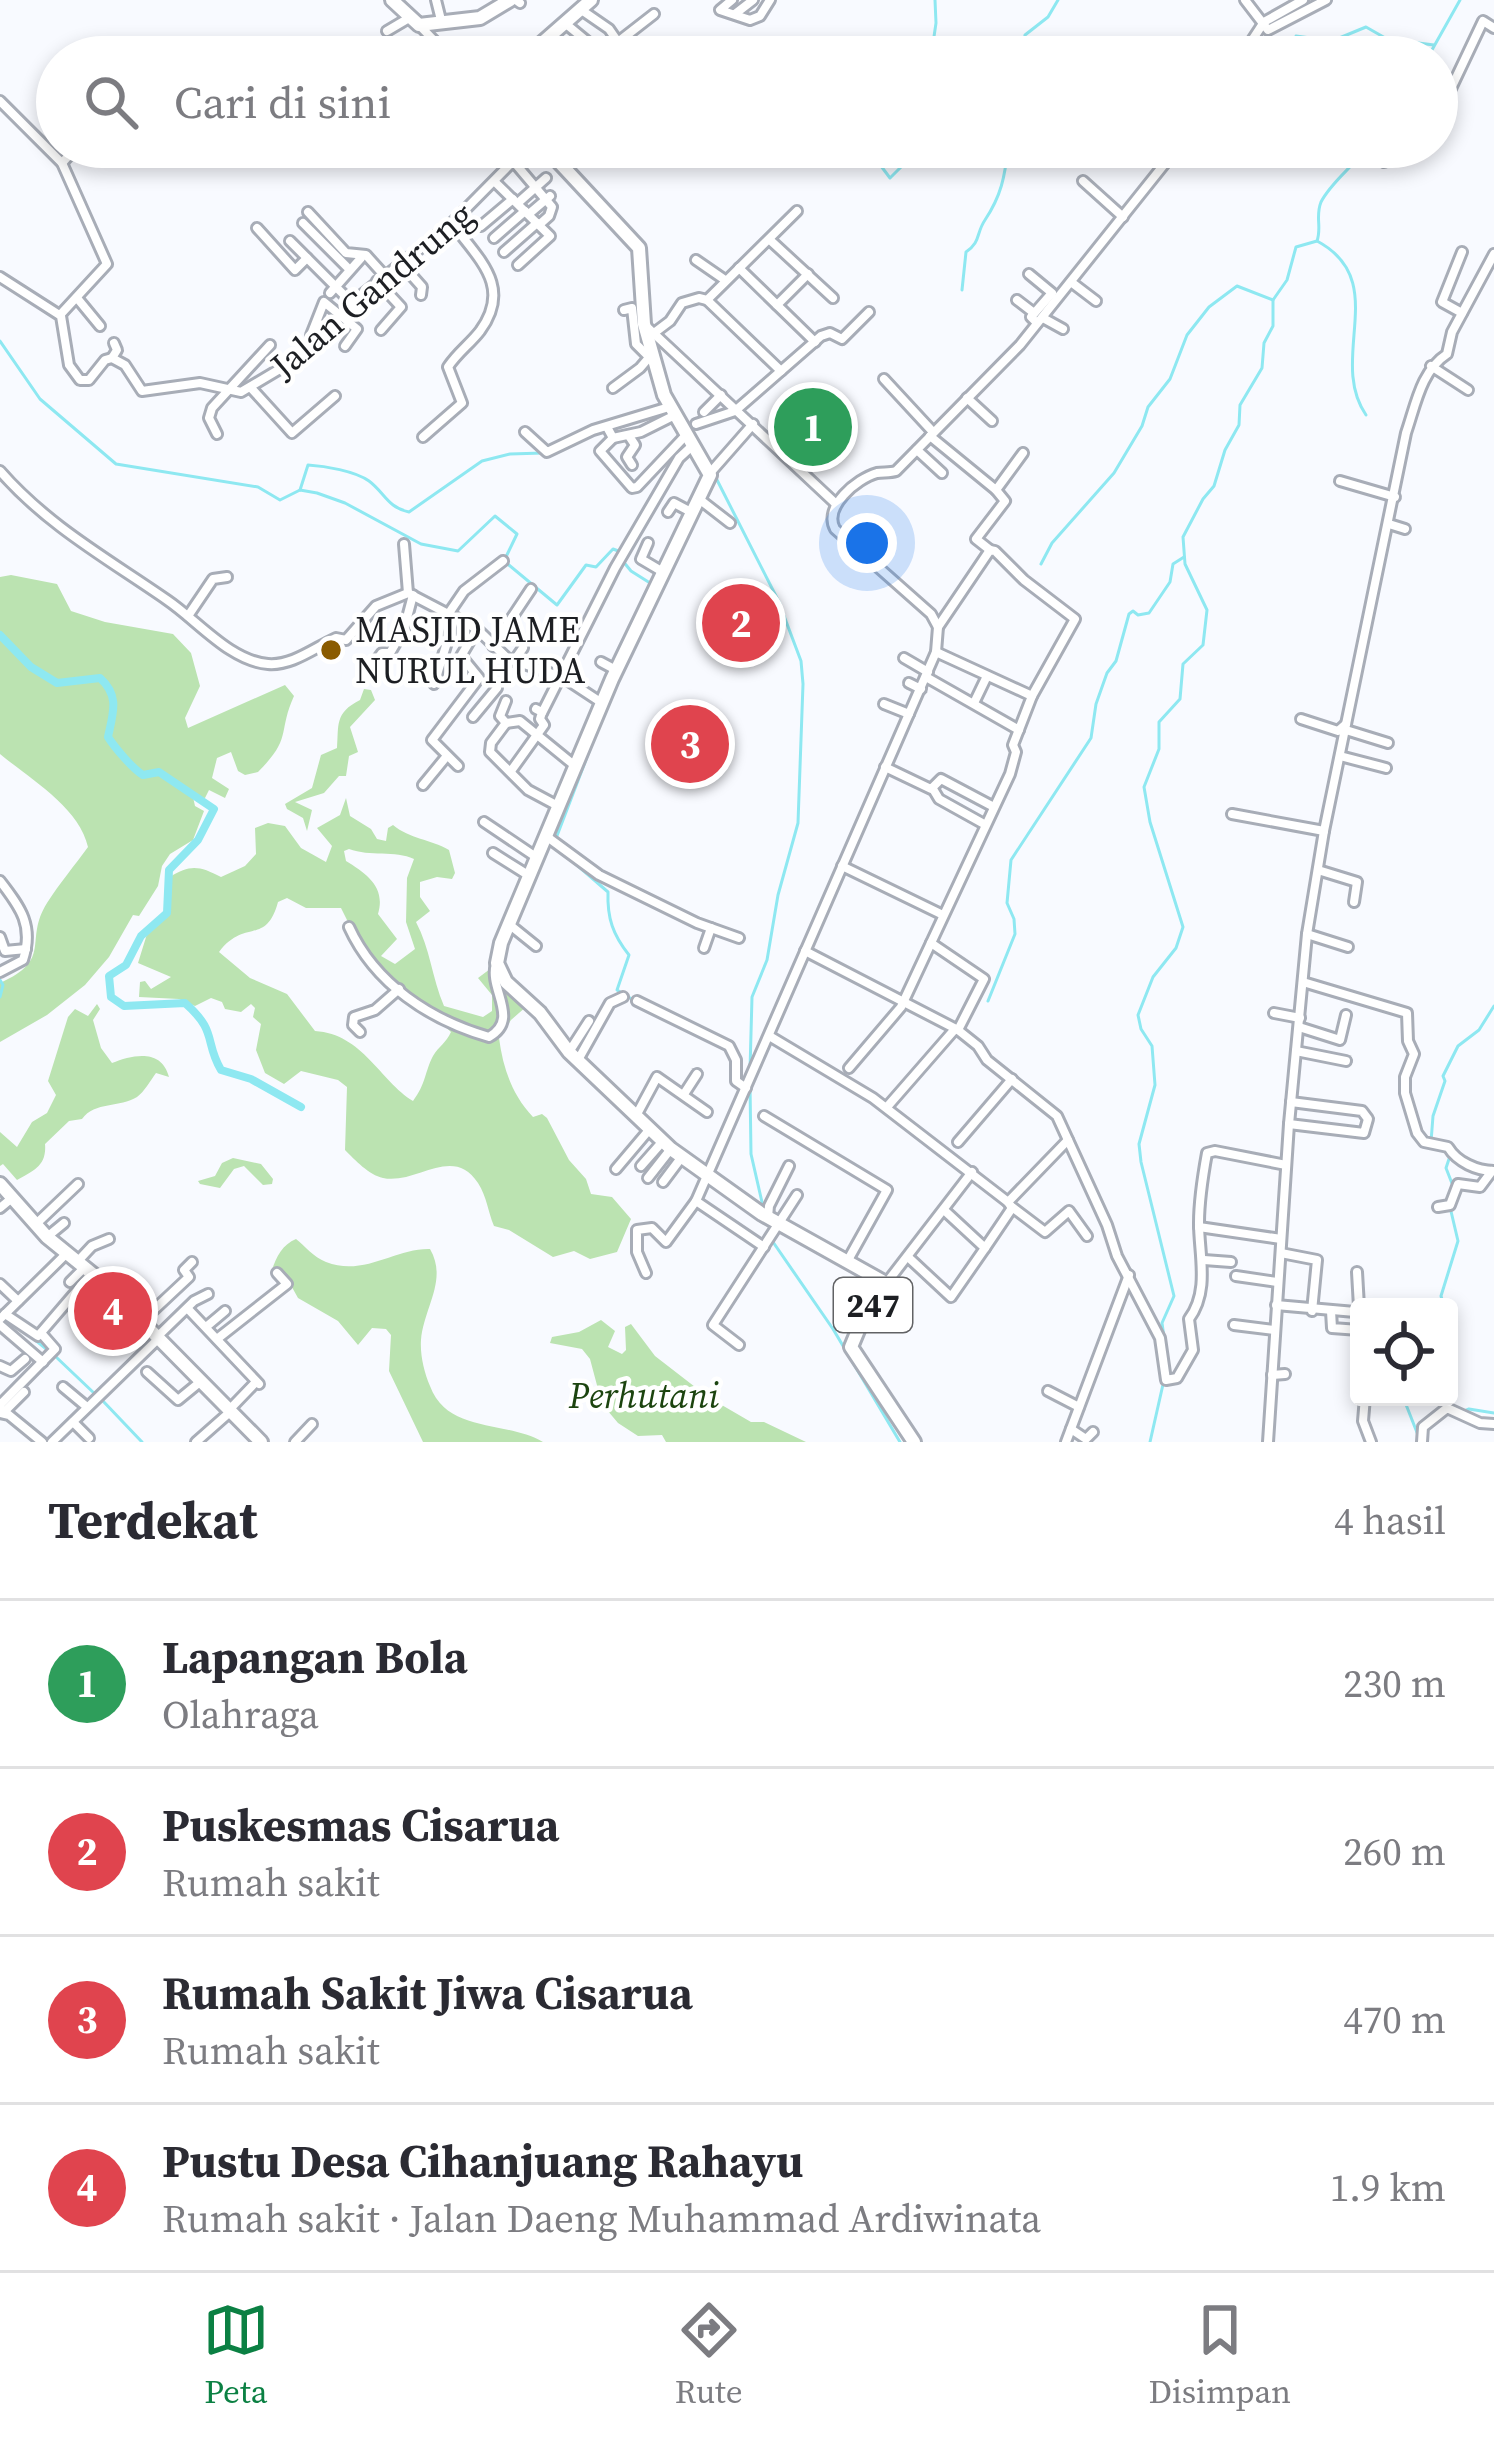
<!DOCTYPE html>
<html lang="id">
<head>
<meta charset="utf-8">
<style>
	:root { --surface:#fff; --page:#f2f2f3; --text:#2b2b33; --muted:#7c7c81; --line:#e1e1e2; --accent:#0b8043 }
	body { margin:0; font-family:"Source Serif 4",serif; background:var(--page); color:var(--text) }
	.controls { position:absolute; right:36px; bottom:36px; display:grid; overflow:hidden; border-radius:12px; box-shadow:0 6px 18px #0003 }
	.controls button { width:108px; height:108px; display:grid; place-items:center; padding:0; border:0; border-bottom:3px solid var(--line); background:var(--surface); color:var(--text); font:60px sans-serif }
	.you { position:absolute; left:867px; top:543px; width:42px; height:42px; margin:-30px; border:9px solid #fff; border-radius:50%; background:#1a73e8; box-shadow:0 0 0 18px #1a73e833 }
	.badge { display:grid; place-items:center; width:78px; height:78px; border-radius:50%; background:var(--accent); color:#fff; font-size:39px; font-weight:700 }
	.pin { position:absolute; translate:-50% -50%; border:6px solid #fff; box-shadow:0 3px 12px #0006 }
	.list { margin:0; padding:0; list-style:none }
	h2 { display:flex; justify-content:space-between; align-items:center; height:156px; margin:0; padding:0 48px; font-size:51px }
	h2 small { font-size:39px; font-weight:400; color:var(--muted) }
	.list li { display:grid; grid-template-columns:78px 1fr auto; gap:36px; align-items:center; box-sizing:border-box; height:168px; padding:0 48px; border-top:3px solid var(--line) }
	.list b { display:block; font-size:45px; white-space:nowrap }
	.list p { margin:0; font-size:39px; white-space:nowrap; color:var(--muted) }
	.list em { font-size:39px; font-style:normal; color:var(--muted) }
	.icon { flex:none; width:66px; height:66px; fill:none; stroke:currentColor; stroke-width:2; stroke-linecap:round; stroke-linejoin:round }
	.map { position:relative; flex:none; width:1494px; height:1442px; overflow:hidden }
	.search { position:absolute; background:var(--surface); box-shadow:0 6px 18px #0003; left:36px; right:36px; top:36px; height:132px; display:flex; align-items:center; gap:30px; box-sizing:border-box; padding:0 42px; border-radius:66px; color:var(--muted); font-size:45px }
	.sheet { height:828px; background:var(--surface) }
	nav { display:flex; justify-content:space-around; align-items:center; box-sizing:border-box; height:168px; border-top:3px solid var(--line); background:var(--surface); font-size:33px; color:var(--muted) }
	nav a { display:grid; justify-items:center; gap:6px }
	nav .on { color:var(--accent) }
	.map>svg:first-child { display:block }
	.green { fill:#bbe3b1; fill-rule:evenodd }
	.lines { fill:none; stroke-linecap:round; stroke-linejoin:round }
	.stream { stroke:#8ee8f1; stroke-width:3 }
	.river { stroke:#8ee8f1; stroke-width:8 }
	.minor-casing { stroke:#a8adb7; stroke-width:14 }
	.major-casing { stroke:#a8adb7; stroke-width:18 }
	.minor { stroke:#fff; stroke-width:8 }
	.major { stroke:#fff; stroke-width:12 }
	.poi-dot { fill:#8a5b00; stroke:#fff; stroke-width:4.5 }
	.labels { text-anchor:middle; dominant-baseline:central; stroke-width:9; stroke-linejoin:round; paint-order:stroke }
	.shield { fill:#fff; stroke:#616265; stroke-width:3 }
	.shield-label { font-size:33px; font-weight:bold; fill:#1d1f23 }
	.street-label { font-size:36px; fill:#1d1f23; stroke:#fff }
	.poi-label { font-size:36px; fill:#1d1f23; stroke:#fff; text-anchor:start }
	.park-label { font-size:36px; font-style:italic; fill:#1c440f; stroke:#fff }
</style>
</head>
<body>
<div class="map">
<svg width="1494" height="1442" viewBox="0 0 1494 1442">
	<rect width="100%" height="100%" fill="#f8faff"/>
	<g class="green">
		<path d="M807,386L855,434L819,469L772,420Z"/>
		<path d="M11,575L57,584L71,611L105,622L173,634L191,653L200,686L185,718L188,728L285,685L294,696C277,734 293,737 258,772L245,775L238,771L231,752L217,758L212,778L229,789L225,798L209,790L205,798L193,797L195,806L204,811L193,840L170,854L162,866L158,886L139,916L133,915L109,957L85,985L47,1015L0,1042V983C54,959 23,941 47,903C59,884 75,865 88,847C79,807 30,779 0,754V577Z"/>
		<path d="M364,689L371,690L375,700L350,727L358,752L349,756L346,776H339L324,793L295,802L312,810L307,831L303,818L287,809L285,804L312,788L321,755L337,748C339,726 334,713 360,700Z"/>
		<path d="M346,798L350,816L371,829L377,839L386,841L388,828L393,825C410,839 430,839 449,850L455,873L452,879L437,877L420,882V897L430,911L416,922C430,948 432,978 444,1006L483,1017L492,1011V995L478,978L490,969L527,1006L511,1020L499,1038C503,1068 512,1095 533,1117L542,1114L547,1118L569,1160L586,1179L591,1194L612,1197L631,1219L617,1252L590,1259L574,1251L553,1257L509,1230L494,1226C488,1212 487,1197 478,1183C453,1144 416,1185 383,1178C369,1175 355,1160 345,1150L347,1087L338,1080L301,1071L284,1084L265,1073L256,1050L261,1024L253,1017L255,1008L251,1004L241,1012L225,1009L222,1002L211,998L195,1006L179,999L139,997L140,982L145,981L151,989L171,977L138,963L147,934L157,926L170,902V877C190,864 200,866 221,877L245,866L256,854L255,828L268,823L285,826L301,848L326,862L332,846L317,828L340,815ZM349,849C370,857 395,850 414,859L407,878L406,922L415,949L395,964L381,956L397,939L378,914C386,887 367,874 346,861L344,851ZM287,898L306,908H341L357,940L354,950L369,960L368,970L381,978L390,976L451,1032C446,1043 439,1046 433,1056C425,1071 426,1084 413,1101C380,1081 363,1034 315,1031L287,994L250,978L219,952C245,918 266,946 278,902Z"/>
		<path d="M97,1004L100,1009L93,1020L101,1048L112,1063C134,1054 162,1049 169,1077L156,1073C151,1080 144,1092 137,1097C120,1108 95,1101 82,1119L69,1121L45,1144C47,1166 33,1171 17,1180L3,1164L0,1166V1132L17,1147L32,1122L47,1113L56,1095L48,1081L68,1017L75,1009L88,1016Z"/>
		<path d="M233,1158L261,1164L273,1179L272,1184L263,1185L244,1166L234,1169L220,1188L200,1184L198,1181L215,1176L222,1163Z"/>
		<path d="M296,1239C305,1246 313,1257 326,1262C364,1277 395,1248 430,1249C448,1280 424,1307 421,1340C420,1355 424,1372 430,1386C448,1434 506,1420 543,1442H423L389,1371L391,1335L386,1329L372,1328L358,1345L338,1321L298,1298L288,1280L276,1277L272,1270C276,1257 283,1244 296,1239Z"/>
		<path d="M601,1320L615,1331L608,1347L622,1354L626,1350L625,1327L631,1324L655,1356L708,1397L751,1422H764L806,1442H666L662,1435L638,1436L618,1423L602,1404L590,1359L582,1349L550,1343L552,1337L579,1332Z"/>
	</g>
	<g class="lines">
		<g class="stream">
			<path d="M1296,36L1332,41L1366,27L1387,39L1434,45"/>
			<path d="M931,57L936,23L935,0"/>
			<path d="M1022,57L1025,35L1048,17L1058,0"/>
			<path d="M1428,57L1460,0"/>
			<path d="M878,147L881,166L890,178L902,166L909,147"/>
			<path d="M758,160L769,147"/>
			<path d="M1317,241C1392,281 1327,358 1366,415"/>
			<path d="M962,290L966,252C981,242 976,233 985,220C1001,196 1005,177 1008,147"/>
			<path d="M0,341L40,399L116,464L258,487L280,500L300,490L317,493L345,503L421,544L458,551L495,516L517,534L504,561L557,605L586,565L596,567L613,549L621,552"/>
			<path d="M714,474L780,604L778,600L801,661L803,684L798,823L778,895L767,960L752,997L750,1070"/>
			<path d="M300,490L308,465C325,466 355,471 369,481C384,492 388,508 409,512L482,461L510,454L543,453"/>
			<path d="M622,560L631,571L650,583"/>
			<path d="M1041,564L1052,543L1114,473L1142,426L1148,407L1170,379L1187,335L1209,307L1237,286L1273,300"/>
			<path d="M555,841L603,715"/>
			<path d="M563,853L608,892C607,918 613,935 629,955L617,990L635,1001"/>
			<path d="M0,980L3,985L0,997"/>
			<path d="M988,1001L1015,934L1014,919L1007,903L1011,860L1091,738L1096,704L1107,673L1116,661L1129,614L1133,611L1138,615L1149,613L1170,582L1173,564L1184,557"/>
			<path d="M750,1085L751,1154L764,1211"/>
			<path d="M1431,1142L1433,1116L1445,1081L1443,1076L1458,1046L1479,1030L1494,1006"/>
			<path d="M1450,1156L1446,1168L1453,1186"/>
			<path d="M773,1242L833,1329L900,1442"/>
			<path d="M1444,1307L1441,1296L1458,1241L1450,1207"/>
			<path d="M1449,1320L1455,1328L1449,1353"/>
			<path d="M29,1335L50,1352"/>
			<path d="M55,1356L95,1394"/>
			<path d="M1167,1359L1162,1323L1174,1296L1141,1162L1139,1144L1155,1085L1152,1046L1141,1029L1138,1015L1153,977L1176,948L1183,927L1150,822L1144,787L1159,749V722L1180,699L1183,664L1203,645L1207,610L1185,564L1183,537L1203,499L1214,486L1225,450L1239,425L1240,405L1262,368L1264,343L1273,326V300L1287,280L1296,247L1317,241C1322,227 1315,217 1321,202C1331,182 1354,166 1367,147"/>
			<path d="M1403,1397L1418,1435"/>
			<path d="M1438,1397L1448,1407"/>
			<path d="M102,1400L142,1442"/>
			<path d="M1462,1412L1469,1409L1494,1413"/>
			<path d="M1150,1442L1164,1380"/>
		</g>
		<path class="river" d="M0,635L31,667L57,683L100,678C120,696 113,713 108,737C115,748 133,769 143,775L159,772L214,809L198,840L169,870L167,913L141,936L126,965L109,976L111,997L124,1006L185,1003C218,1032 204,1041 221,1070L251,1079L301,1107"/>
		<g class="minor-casing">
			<g id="minor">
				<path d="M436,0L441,20"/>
				<path d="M516,0L520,3"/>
				<path d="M732,0L720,10L750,20L760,16L770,0"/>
				<path d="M1245,0L1268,30L1326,0"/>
				<path d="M580,9L609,29L618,42L654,14"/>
				<path d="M735,14L753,0"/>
				<path d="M566,24L606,57"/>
				<path d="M420,26L450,57"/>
				<path d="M387,31L409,18"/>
				<path d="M416,57L435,42"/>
				<path d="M1241,57L1264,22L1303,0"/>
				<path d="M0,101L62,163L107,264L60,315"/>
				<path d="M1437,118L1483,21L1494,28"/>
				<path d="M514,162L552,207L549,216L540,224"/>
				<path d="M1384,162L1423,147"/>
				<path d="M62,163L71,153L101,147"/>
				<path d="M1083,181L1123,217"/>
				<path d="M495,182L550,236L518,265"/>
				<path d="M519,202L546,178"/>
				<path d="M308,212L346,253L366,255L384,275"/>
				<path d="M530,213L550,196"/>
				<path d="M303,223L349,269"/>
				<path d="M481,226L513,199"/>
				<path d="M257,228L295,270L307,258"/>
				<path d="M494,238L525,211"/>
				<path d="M770,240L833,298"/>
				<path d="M290,241L352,303"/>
				<path d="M504,252L537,223"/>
				<path d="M1462,252L1442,302L1462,313"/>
				<path d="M696,260L725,280"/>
				<path d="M405,261L406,269L422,287L421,295"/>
				<path d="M739,268L815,342"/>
				<path d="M1029,274L1052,293L1031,317L1037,323"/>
				<path d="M0,277L61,316L69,365L80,380H89L105,360L112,358L125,365L142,391L200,383L241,392L305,354L349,305L452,223L527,147"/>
				<path d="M377,281L401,307L381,330"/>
				<path d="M1071,282L1096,301"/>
				<path d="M330,293L361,258"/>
				<path d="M77,298L100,326"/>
				<path d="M707,300L781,371"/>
				<path d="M1017,300L1034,313"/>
				<path d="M777,305L808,274"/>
				<path d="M624,310L632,308L636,344L649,357"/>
				<path d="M1043,318L1063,329"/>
				<path d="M648,328L835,503"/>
				<path d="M654,333L670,321L682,303L699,298L707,300L797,211"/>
				<path d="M311,335L324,302L357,329L345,346"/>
				<path d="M112,358L117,350L114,343"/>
				<path d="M1431,366L1468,390"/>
				<path d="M884,379L933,432"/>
				<path d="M613,388L640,368L652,354"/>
				<path d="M252,389L292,433L335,396"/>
				<path d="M967,398L992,421"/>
				<path d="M704,412L721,395"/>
				<path d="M696,424L735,411L821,336L830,333L842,339L869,312"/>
				<path d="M607,427L613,438L600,451L632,488L637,487L687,434"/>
				<path d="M525,432L547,452L593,430L669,407"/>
				<path d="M217,434L209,418L212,408L270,345"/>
				<path d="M629,436L635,445L627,457L632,465"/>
				<path d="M930,436L996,490L1023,453"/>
				<path d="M423,437L462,403L448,367C457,353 470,344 480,331C513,286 478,259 452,223"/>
				<path d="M613,438L641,432L673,416"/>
				<path d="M917,450L942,473"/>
				<path d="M0,471C48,526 108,559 167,600C198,621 230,661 268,664C292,666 314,648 336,638L346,640L376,606L408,593L477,629L507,658L564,678L602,703"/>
				<path d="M710,473L753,424"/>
				<path d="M1340,481L1395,497"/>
				<path d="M699,499L730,523"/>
				<path d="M668,512L674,503L691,512"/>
				<path d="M1389,524L1405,529"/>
				<path d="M648,543L641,559L663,572"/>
				<path d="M404,544L408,593"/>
				<path d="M990,550L976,539L1005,501L996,490"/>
				<path d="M449,613L464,591L503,561"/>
				<path d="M188,616L213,579L227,577"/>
				<path d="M938,627L990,550L995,551L1024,580L1075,619L1032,696"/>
				<path d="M493,646L531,589"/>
				<path d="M904,658L928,672"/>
				<path d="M514,661L523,648"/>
				<path d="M601,662L616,670"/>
				<path d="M365,676L382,653H390L404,629L413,595"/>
				<path d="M926,677L1019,730"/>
				<path d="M909,683L921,689"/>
				<path d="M434,684L455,617"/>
				<path d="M974,703L987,676"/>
				<path d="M884,704L909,714"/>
				<path d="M542,713L615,568L679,458L692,446"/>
				<path d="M473,717L497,688"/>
				<path d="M1301,719L1338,731L1346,724"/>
				<path d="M506,723L491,743L490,752L528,790L558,806"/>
				<path d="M506,723L520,721L574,765"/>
				<path d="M506,723L500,716L506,701"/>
				<path d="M1346,730L1388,743"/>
				<path d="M1340,756L1386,768"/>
				<path d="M458,766L432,740L479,678L461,656L477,629"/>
				<path d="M885,767L931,789L941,779L992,806"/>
				<path d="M511,771L544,725L540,719L542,712L536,709"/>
				<path d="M423,785L446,757"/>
				<path d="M933,789L939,799L984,824"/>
				<path d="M1232,814L1324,831"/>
				<path d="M484,822L536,857"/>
				<path d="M546,836L599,875L697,923L739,938"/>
				<path d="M493,853L528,875"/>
				<path d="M842,866L943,915"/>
				<path d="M1318,870L1357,882L1354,902"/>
				<path d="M0,881C21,908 34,926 23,960L0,972"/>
				<path d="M510,925L536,946"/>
				<path d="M349,927C375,984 430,1020 489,1037C521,1019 488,989 496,964"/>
				<path d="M1307,934L1348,947"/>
				<path d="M0,937L5,951L26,949"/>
				<path d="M931,943L984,979L958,1030"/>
				<path d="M704,948L711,928"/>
				<path d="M805,951L958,1030L978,1046L987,1060L1057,1116L1107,1225L1117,1256L1160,1338L1166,1380L1177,1378L1193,1350L1189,1319C1210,1291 1199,1255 1199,1223C1199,1201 1203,1175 1207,1153L1215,1151L1286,1165"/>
				<path d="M1303,982L1407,1013L1408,1041L1414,1054L1405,1077V1093L1417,1133L1424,1142L1448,1147C1457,1162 1477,1171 1494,1171"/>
				<path d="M637,1001L729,1046L736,1060V1081L746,1088"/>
				<path d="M1274,1013L1300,1018"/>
				<path d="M1299,1027L1340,1040L1346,1015"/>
				<path d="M360,1032L353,1025L354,1017L375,1010L399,989"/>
				<path d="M771,1037L873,1098L1008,1202"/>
				<path d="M1296,1051L1346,1061"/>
				<path d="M569,1052L589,1021"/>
				<path d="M578,1060L610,1003L623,997"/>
				<path d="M849,1068L901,1007L1010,774L1016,752L1013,745L1032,696L936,652"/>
				<path d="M684,1094L697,1074"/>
				<path d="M887,1107L955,1029"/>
				<path d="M637,1114L657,1077L707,1112"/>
				<path d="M764,1116L887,1190L848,1260"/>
				<path d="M1289,1124L1364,1133L1368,1119L1362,1111L1291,1102"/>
				<path d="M958,1142L1012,1079"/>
				<path d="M641,1166L663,1141"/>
				<path d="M616,1169L649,1130"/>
				<path d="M648,1178L670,1150"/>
				<path d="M663,1182L681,1158"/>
				<path d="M696,1201L764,1247"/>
				<path d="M1012,1207L1045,1232L1069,1211L1087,1236"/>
				<path d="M1438,1207L1450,1205L1458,1184L1480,1187L1492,1171"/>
				<path d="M0,1208L12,1198"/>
				<path d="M944,1210L985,1248L1012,1208L1008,1202L1068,1140"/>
				<path d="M768,1217L769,1206L789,1166"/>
				<path d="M36,1224L78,1184"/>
				<path d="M1199,1227L1281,1239"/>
				<path d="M47,1237L64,1223"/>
				<path d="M1281,1253L1317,1260L1312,1311"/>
				<path d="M908,1257L951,1297L985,1248"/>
				<path d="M1204,1260L1231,1262"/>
				<path d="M78,1261L92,1246L109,1239"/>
				<path d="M1357,1272L1359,1307"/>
				<path d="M646,1273L637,1252V1230L652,1228L666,1242L696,1201L936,652L938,627L931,614L835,529C823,507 856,479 877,473C883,472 890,473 896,471L1020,345L1178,147"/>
				<path d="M1236,1276L1277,1282"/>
				<path d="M70,1282L84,1268"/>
				<path d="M0,1284L18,1301"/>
				<path d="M885,1285L972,1172"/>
				<path d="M1276,1305L1355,1312L1359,1307"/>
				<path d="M188,1309L259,1384"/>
				<path d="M94,1311L112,1293"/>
				<path d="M1331,1311L1332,1328L1359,1330"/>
				<path d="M5,1314L38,1336L92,1273"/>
				<path d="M0,1319L66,1254"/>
				<path d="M142,1321L189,1277L184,1270L192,1262"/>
				<path d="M104,1323L124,1305"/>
				<path d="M0,1325L43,1362"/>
				<path d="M1234,1325L1274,1330"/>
				<path d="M206,1327L225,1311"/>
				<path d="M158,1336L194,1301L208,1294"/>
				<path d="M217,1339L287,1284L277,1273"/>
				<path d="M739,1345L713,1325L797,1195"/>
				<path d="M0,1366L11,1371L25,1359"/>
				<path d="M147,1372L178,1400L200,1382"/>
				<path d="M1272,1375L1285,1374"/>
				<path d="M63,1387L87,1407"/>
				<path d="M1048,1391L1079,1407"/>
				<path d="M1365,1397L1363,1421L1371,1442"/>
				<path d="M0,1405L55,1349L41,1333"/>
				<path d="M1,1409L5,1411L24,1392"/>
				<path d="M230,1409L255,1383"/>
				<path d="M0,1413L9,1415L42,1442"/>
				<path d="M73,1422L89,1438"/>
				<path d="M1071,1429L1086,1439L1093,1432"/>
				<path d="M52,1442L159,1338"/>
				<path d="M196,1442L230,1412"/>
				<path d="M295,1442L312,1424"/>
				<path d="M1066,1442L1129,1275"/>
				<path d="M1268,1442L1289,1124L1307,934L1324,831L1406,433C1416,404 1421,371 1447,354L1452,332L1494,254"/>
				<path d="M1422,1442L1423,1427L1447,1408L1480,1423L1494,1424"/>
			</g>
		</g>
		<g class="major-casing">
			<g id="major">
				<path d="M392,0L419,25L480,18L510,0"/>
				<path d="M526,57L591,0"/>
				<path d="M545,147L639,248L644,324L664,395L710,475L612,679L501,943L497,963L506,982L540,1013L569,1052L671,1149L762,1214L882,1281L883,1289L861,1323L851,1347L914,1442"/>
				<path d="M0,1184L47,1237L105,1284L261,1442"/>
			</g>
		</g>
		<use href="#minor" class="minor"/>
		<use href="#major" class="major"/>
	</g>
	<circle class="poi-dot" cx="331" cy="650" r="12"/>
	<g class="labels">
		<rect class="shield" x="834" y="1278" width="78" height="54" rx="9"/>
		<g class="shield-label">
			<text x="873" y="1305">247</text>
		</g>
		<g class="street-label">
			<text transform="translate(372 290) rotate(-40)">Jalan Gandrung</text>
		</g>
		<g class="poi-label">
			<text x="355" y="629">MASJID JAME<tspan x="355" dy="41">NURUL HUDA</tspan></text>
		</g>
		<g class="park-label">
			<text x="644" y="1395">Perhutani</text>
		</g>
	</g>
</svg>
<div class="controls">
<button><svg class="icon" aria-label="locate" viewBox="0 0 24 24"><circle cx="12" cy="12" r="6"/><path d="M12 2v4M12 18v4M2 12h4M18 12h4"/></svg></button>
</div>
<div class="you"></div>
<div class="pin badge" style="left:813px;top:427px;background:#2e9e5b">1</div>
<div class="pin badge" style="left:741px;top:623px;background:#e0444e">2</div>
<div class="pin badge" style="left:690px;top:744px;background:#e0444e">3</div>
<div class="pin badge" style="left:113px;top:1311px;background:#e0444e">4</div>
<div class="search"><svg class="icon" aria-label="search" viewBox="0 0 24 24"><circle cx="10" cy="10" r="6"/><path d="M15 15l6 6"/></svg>Cari di sini</div>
</div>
<section class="sheet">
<h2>Terdekat<small>4 hasil</small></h2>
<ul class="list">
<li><span class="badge" style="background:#2e9e5b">1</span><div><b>Lapangan Bola</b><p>Olahraga</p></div><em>230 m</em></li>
<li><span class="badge" style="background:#e0444e">2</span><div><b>Puskesmas Cisarua</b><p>Rumah sakit</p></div><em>260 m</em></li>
<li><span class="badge" style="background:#e0444e">3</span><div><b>Rumah Sakit Jiwa Cisarua</b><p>Rumah sakit</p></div><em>470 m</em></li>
<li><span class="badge" style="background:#e0444e">4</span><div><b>Pustu Desa Cihanjuang Rahayu</b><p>Rumah sakit · Jalan Daeng Muhammad Ardiwinata</p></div><em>1.9 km</em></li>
</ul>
</section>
<nav>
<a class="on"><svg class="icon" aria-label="map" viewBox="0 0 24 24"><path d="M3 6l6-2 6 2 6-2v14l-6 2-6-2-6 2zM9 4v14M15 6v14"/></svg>Peta</a>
<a><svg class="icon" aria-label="directions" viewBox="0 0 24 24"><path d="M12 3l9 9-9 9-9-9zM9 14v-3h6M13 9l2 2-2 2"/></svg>Rute</a>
<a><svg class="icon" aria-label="saved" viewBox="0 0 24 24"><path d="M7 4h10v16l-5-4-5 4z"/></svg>Disimpan</a>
</nav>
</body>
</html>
